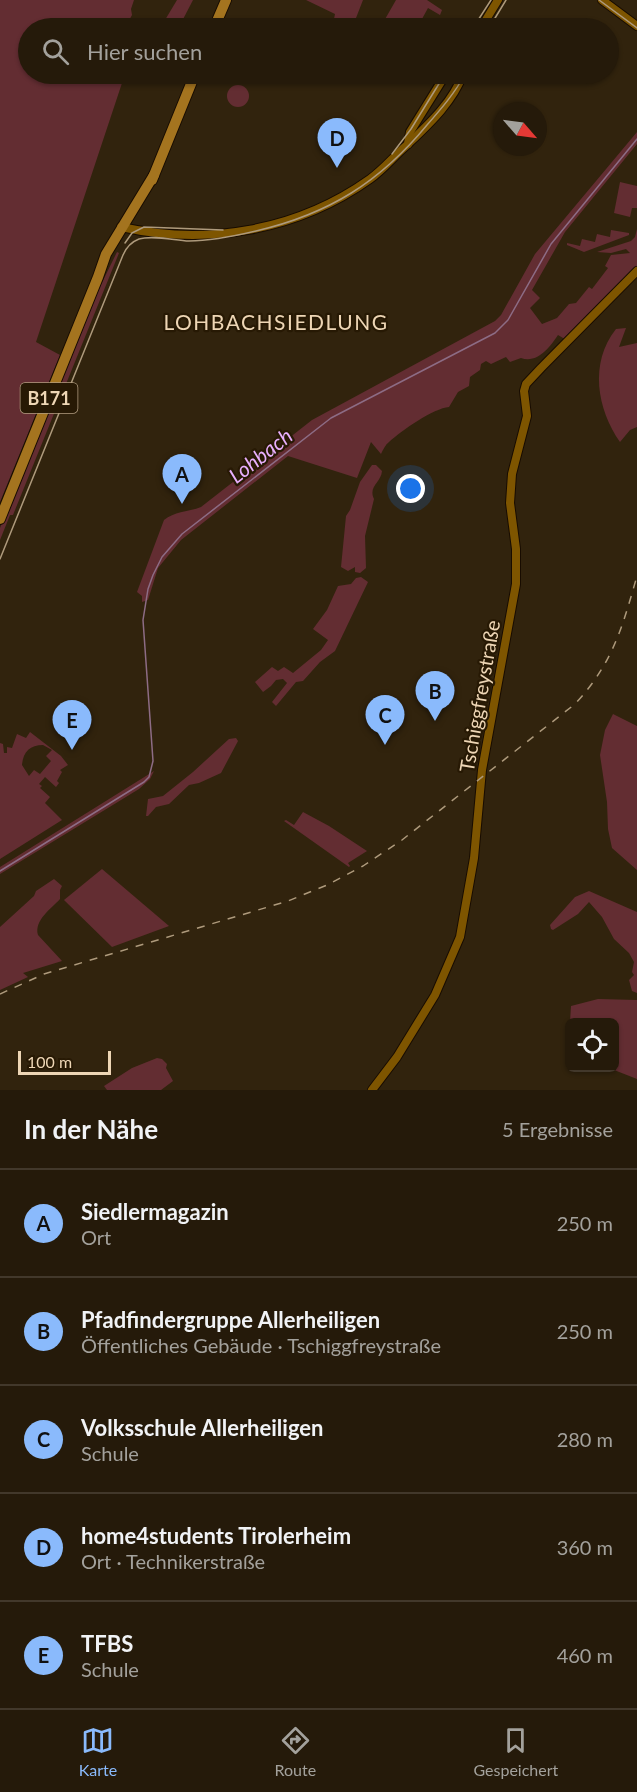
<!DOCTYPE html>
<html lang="de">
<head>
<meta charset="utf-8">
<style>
	:root { --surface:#251a0a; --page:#2d2313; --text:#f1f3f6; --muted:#a3a19c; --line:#42382b; --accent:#8abafc }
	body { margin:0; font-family:Lato,sans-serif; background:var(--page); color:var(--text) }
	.controls { position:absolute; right:18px; bottom:18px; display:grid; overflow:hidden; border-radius:9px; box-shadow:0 2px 4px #0004 }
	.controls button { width:54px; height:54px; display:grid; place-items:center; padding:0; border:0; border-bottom:2px solid var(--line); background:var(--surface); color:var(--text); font:30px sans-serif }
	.compass { position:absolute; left:493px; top:102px; width:54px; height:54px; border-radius:50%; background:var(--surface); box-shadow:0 2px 4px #0004; rotate:118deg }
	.scale { position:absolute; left:18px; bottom:15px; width:93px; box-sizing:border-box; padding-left:6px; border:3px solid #eed6b5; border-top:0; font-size:16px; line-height:21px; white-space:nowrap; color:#eed6b5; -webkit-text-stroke:4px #271904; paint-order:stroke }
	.you { position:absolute; left:411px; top:489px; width:21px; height:21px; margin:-15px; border:4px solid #fff; border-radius:50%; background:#1a73e8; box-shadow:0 0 0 9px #1a73e833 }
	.badge { display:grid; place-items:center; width:39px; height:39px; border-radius:50%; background:var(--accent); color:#111; font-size:20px; font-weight:700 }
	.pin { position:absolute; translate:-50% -50px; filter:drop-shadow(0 2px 3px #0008) }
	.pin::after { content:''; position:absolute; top:32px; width:21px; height:18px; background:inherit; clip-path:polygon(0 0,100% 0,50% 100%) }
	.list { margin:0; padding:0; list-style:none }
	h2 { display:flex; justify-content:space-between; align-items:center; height:78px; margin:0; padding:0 24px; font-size:26px }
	h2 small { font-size:20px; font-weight:400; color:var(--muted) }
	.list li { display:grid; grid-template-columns:39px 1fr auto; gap:18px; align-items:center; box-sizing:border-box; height:108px; padding:0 24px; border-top:2px solid var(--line) }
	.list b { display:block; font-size:22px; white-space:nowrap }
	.list p { margin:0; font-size:20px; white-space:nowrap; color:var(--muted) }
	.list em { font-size:20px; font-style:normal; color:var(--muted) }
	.icon { flex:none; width:33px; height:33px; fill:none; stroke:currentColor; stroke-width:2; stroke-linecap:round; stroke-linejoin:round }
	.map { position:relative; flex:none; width:637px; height:1090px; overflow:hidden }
	.search { position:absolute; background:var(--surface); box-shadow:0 2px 4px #0004; left:18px; right:18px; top:18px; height:66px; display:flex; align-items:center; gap:15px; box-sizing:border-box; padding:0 21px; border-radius:33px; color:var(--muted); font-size:22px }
	.sheet { height:618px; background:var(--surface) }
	nav { display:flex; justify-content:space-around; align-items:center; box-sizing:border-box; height:84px; border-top:2px solid var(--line); background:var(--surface); font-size:16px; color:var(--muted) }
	nav a { display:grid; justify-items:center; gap:3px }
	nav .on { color:var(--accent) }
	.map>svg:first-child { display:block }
	.green { fill:#632d32; fill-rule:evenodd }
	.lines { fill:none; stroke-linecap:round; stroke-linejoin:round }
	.stream { stroke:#8d6c85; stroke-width:1.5 }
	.tertiary-casing { stroke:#180c00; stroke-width:10 }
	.primary-casing { stroke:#180c00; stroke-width:12 }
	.tertiary { stroke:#7e5500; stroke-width:8 }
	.primary { stroke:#a4741f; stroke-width:10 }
	.tram { stroke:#ae9a7c; stroke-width:1.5 }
	.rail { stroke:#ae9a7c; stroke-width:1.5; stroke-dasharray:8 8; stroke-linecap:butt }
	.labels { text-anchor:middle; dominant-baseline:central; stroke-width:4.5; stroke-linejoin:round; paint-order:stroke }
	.shield { fill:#271904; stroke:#b29d80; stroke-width:1.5 }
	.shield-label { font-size:18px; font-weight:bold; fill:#eed6b5 }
	.street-label { font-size:20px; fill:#eed6b5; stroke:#271904 }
	.neighbourhood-label { font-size:21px; letter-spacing:1.5px; fill:#eed6b5; stroke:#271904 }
	.water-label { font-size:21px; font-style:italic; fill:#e8affd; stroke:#271904 }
</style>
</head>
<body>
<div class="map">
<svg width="637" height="1090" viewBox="0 0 637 1090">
	<rect width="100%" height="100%" fill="#31230d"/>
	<g class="green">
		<path d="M0,0H134L131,9L132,15L125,28H28V74H125L36,342L60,355L0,502Z"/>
		<path d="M177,0H193L179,27L165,20Z"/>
		<path d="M306,0H363L356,18L352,21L366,28H349L337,22V20L334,19L335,14Z"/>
		<path d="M396,0H427L442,10L440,15L428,8L417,28H380Z"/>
		<circle cx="238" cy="96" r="11"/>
		<path d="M637,132V144L565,232L532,290L540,298L530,308L542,324L557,318L569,304L576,303L589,287L592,289L608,268L605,266L611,255L630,253L626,249L611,253L597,252L631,241L635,237L637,229V271L568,341L558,335C550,347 537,364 521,358L510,362L506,357L491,364L486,361L481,364L480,370L470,377L469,386L458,392L449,407C434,408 401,431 389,442C385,445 383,450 381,454L371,442L357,478L288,456L181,540L158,568L148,600L142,602V596L137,592L164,520C175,511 189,512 201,507L312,420L495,321L501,315L535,254Z"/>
		<path d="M620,182L637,186V208H632L630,217L614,213Z"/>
		<path d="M611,230L629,233V235L584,252L567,245V243L580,246L582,239L595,242L597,234L610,237Z"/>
		<path d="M117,252L119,253L13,515H10L0,540V528L91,305Z"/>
		<path d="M626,328L619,347L637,343V427L630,430L620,442C597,409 589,363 616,329Z"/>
		<path d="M372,465H376L382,471C381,483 368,486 374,499L365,536L366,568L360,573L355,572V567L348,571L341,567L346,516L350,510L360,482Z"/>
		<path d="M361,577L368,582L335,651L320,662L303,681L296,682L276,706L272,702L287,683L283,679L276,680L271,686L263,692L255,682L272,667L278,671L284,667L293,673L321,650L328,640L313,629L327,610L338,586L351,584L356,578Z"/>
		<path d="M613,714L637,726V870L612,848L608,829L607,802L600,755L605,730Z"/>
		<path d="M30,732L61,756L68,765L60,770L62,772L57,781L59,783L56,787L45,777L39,784L42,786L40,788L50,797L45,803L62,820L0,859V743L3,744L4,753H7V747L12,748L17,734L26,738ZM43,745L52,750L46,756L51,761L40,774L34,770L29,776L22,765C23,752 30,745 43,745Z"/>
		<path d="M236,738L238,741L221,773L199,783L189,785L169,804L156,807L148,816H146L148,799L163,796L193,772L229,739Z"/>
		<path d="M154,771L150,779L139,789L0,874V867Z"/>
		<path d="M303,812L329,826L367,851L348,863L350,866L349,867L284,821L286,820L294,825Z"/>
		<path d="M102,869L169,926L112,947L64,900Z"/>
		<path d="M54,879L62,886L60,890V899C51,909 34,920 38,935L62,961L23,973L28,977L0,990V927L34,896L36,891Z"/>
		<path d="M589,891L637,912V993L632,991L629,980L634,975L632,972L634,962L629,953L614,939L602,917L589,902L578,914L553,930L551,929L550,925L575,897Z"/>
		<path d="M598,999L637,1000V1079L609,1068H614V1023L570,1022L571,1006Z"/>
		<path d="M157,1058L162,1059L167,1064L166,1068L173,1081L161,1090H107L104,1086L132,1068Z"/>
	</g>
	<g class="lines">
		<path class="stream" d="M0,871L144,782L149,777L153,761L143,620L148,589L153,575L162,557L182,534L331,418L495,333L508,320L551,244L637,139"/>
		<g class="tertiary-casing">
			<g id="tertiary">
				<path d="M602,0L637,26"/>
				<path d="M481,28L498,0"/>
				<path d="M408,144L410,132L446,74"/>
				<path d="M121,227C207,246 297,231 370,179C384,169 394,156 407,145C429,124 453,102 463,74"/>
				<path d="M372,1090L397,1057L435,995L460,937L474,858L482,770L516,584V549L510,503L512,474L527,416L524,391L526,384L541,368L637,271"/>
			</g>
		</g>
		<g class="primary-casing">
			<g id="primary">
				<path d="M214,28L226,0"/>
				<path d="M152,180L195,74"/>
				<path d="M0,519L98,277L106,254L154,175"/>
			</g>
		</g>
		<use href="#tertiary" class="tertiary"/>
		<use href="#primary" class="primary"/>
		<g class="tram">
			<path d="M599,0L637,28"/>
			<path d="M473,28L491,0"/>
			<path d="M489,28L506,0"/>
			<path d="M392,154L411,129L445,74"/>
			<path d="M125,243L132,233L144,227L223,230"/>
			<path d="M0,559L123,255C126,248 131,242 139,239C153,235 173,240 189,241C211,241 235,236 256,231C329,214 380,182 427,125C441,109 455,93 465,74"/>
		</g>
		<path class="rail" d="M0,994L44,974L288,901L327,885L363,866L402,840L575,704C613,663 622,628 637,576"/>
	</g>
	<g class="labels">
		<rect class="shield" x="20.5" y="383" width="57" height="30" rx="4.5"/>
		<g class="shield-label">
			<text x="49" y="398">B171</text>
		</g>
		<g class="street-label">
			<text transform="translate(479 696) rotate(-80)">Tschiggfreystraße</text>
		</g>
		<g class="neighbourhood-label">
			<text x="276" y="321">LOHBACHSIEDLUNG</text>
		</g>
		<g class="water-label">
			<text transform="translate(260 455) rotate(-38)">Lohbach</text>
		</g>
	</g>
</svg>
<div class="controls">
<button><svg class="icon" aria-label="locate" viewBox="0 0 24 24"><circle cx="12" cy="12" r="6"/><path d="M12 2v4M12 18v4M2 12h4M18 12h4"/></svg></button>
</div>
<svg class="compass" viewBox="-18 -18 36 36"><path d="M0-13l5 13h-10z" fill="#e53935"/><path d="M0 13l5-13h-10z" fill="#a3a19c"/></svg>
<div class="scale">100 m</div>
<div class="you"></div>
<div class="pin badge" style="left:182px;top:504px">A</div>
<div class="pin badge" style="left:435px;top:721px">B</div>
<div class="pin badge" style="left:385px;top:745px">C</div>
<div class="pin badge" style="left:337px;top:168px">D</div>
<div class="pin badge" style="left:72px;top:750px">E</div>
<div class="search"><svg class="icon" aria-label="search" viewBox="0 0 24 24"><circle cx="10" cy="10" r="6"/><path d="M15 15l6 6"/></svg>Hier suchen</div>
</div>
<section class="sheet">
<h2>In der Nähe<small>5 Ergebnisse</small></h2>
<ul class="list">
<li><span class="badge">A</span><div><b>Siedlermagazin</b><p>Ort</p></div><em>250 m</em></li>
<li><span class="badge">B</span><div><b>Pfadfindergruppe Allerheiligen</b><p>Öffentliches Gebäude · Tschiggfreystraße</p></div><em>250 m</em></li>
<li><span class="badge">C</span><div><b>Volksschule Allerheiligen</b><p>Schule</p></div><em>280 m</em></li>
<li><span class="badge">D</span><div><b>home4students Tirolerheim</b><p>Ort · Technikerstraße</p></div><em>360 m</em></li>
<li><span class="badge">E</span><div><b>TFBS</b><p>Schule</p></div><em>460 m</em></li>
</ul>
</section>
<nav>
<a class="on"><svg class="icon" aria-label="map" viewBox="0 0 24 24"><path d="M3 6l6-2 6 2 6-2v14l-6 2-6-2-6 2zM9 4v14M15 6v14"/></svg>Karte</a>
<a><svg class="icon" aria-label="directions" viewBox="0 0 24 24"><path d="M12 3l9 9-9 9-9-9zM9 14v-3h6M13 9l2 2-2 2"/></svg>Route</a>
<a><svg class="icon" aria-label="saved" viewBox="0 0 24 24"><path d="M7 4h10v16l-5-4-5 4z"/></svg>Gespeichert</a>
</nav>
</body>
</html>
